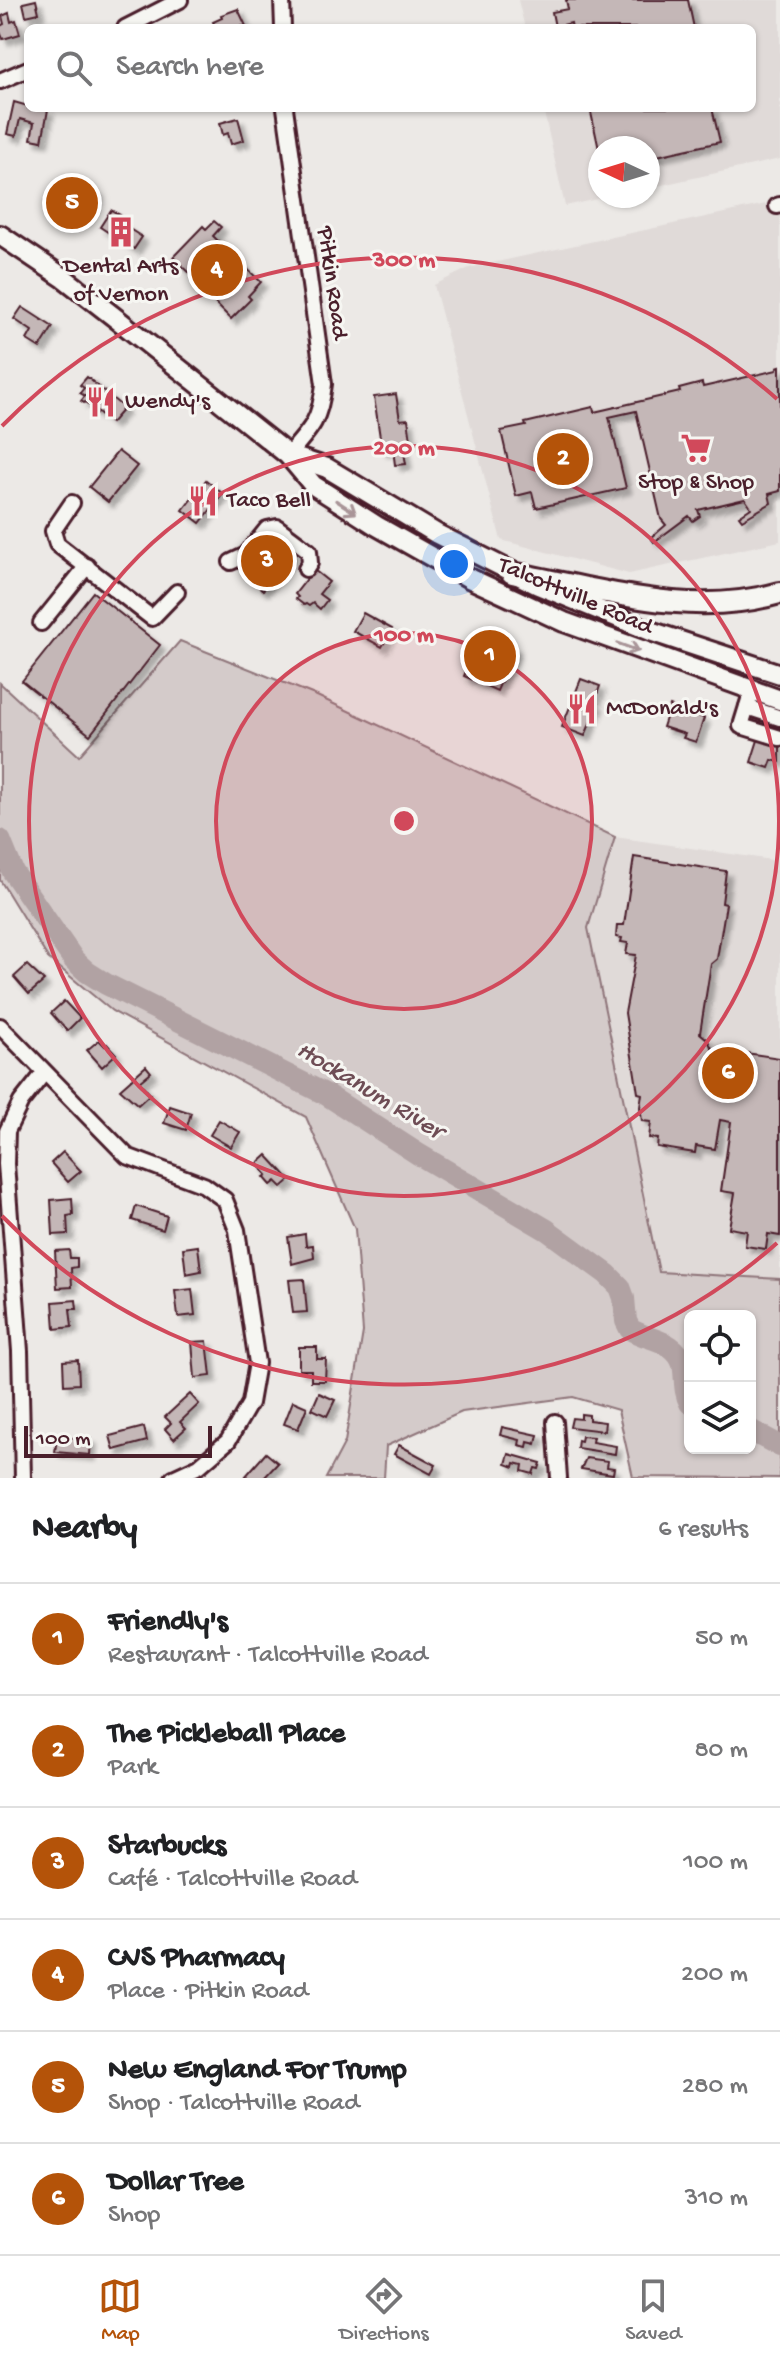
<!DOCTYPE html>
<html lang="en">
<head>
<meta charset="utf-8">
<style>
	:root { --surface:#fff; --page:#f6f6f6; --text:#202124; --muted:#757577; --line:#e0e0e0; --accent:#b45309 }
	body { margin:0; font-family:"Gochi Hand",sans-serif; background:var(--page); color:var(--text) }
	.controls { position:absolute; right:24px; bottom:24px; display:grid; overflow:hidden; border-radius:12px; box-shadow:0 2px 6px #0004 }
	.controls button { width:72px; height:72px; display:grid; place-items:center; padding:0; border:0; border-bottom:2px solid var(--line); background:var(--surface); color:var(--text); font:40px sans-serif }
	.compass { position:absolute; left:588px; top:136px; width:72px; height:72px; border-radius:50%; background:var(--surface); box-shadow:0 2px 6px #0004; rotate:274deg }
	.scale { position:absolute; left:24px; bottom:20px; width:188px; box-sizing:border-box; padding-left:8px; border:4px solid #4a1f2b; border-top:0; font-size:22px; line-height:28px; white-space:nowrap; color:#4a1f2b; -webkit-text-stroke:6px #f6f6f2; paint-order:stroke }
	.you { position:absolute; left:454px; top:564px; width:28px; height:28px; margin:-20px; border:6px solid #fff; border-radius:50%; background:#1a73e8; box-shadow:0 0 0 12px #1a73e833 }
	.badge { display:grid; place-items:center; width:52px; height:52px; border-radius:50%; background:var(--accent); color:#fff; font-size:26px; font-weight:700 }
	.pin { position:absolute; translate:-50% -50%; border:4px solid #fff; box-shadow:0 2px 8px #0006 }
	.list { margin:0; padding:0; list-style:none }
	h2 { display:flex; justify-content:space-between; align-items:center; height:104px; margin:0; padding:0 32px; font-size:34px }
	h2 small { font-size:26px; font-weight:400; color:var(--muted) }
	.list li { display:grid; grid-template-columns:52px 1fr auto; gap:24px; align-items:center; box-sizing:border-box; height:112px; padding:0 32px; border-top:2px solid var(--line) }
	.list b { display:block; font-size:30px; white-space:nowrap }
	.list p { margin:0; font-size:26px; white-space:nowrap; color:var(--muted) }
	.list em { font-size:26px; font-style:normal; color:var(--muted) }
	.icon { flex:none; width:44px; height:44px; fill:none; stroke:currentColor; stroke-width:2; stroke-linecap:round; stroke-linejoin:round }
	.map { position:relative; flex:none; width:780px; height:1478px; overflow:hidden }
	.search { position:absolute; background:var(--surface); box-shadow:0 2px 6px #0004; left:24px; right:24px; top:24px; height:88px; display:flex; align-items:center; gap:20px; box-sizing:border-box; padding:0 28px; border-radius:12px; color:var(--muted); font-size:30px }
	.sheet { height:776px; background:var(--surface) }
	nav { display:flex; justify-content:space-around; align-items:center; box-sizing:border-box; height:112px; border-top:2px solid var(--line); background:var(--surface); font-size:22px; color:var(--muted) }
	nav a { display:grid; justify-items:center; gap:4px }
	nav .on { color:var(--accent) }
	.map>svg:first-child { display:block }
	.built { fill:#e0dad8 }
	.green { fill:#d4cbca; stroke:#8f757a; stroke-width:2; fill-rule:evenodd }
	.lines { fill:none; stroke-linecap:round; stroke-linejoin:round }
	.river { stroke:#b1a2a3; stroke-width:22 }
	.building { fill:#c4b7b7; stroke:#4a1f2b; stroke-width:2; filter:url(#shadow) }
	.minor-casing { stroke:#4a1f2b; stroke-width:20 }
	.major-casing { stroke:#4a1f2b; stroke-width:24 }
	.highway-casing { stroke:#4a1f2b; stroke-width:26 }
	.minor { stroke:#f6f6f2; stroke-width:14 }
	.major { stroke:#f6f6f2; stroke-width:18 }
	.highway { stroke:#f6f6f2; stroke-width:20 }
	.oneway { stroke:#a99598 }
	.ring { fill:none; stroke:#d1495b; stroke-width:4 }
	.labels { text-anchor:middle; dominant-baseline:central; stroke-width:6; stroke-linejoin:round; paint-order:stroke }
	.poi-label { font-size:24px; fill:#4a1f2b; stroke:#f6f6f2; text-anchor:start }
	.street-label { font-size:24px; fill:#4a1f2b; stroke:#f6f6f2 }
	.water-label { font-size:26px; font-style:italic; fill:#6e4d55; stroke:#f6f6f2 }
	.centre { fill:#d1495b; stroke:#f6f6f2; stroke-width:4 }
	.ring-label { font-size:24px; text-anchor:middle; font-weight:bold; fill:#d1495b; stroke:#f6f6f2; stroke-width:6; stroke-linejoin:round; paint-order:stroke }
</style>
</head>
<body>
<div class="map">
<svg width="780" height="1478" viewBox="0 0 780 1478">
	<defs>
		<filter id="shadow"><feDropShadow dx="5.5" dy="5.5" stdDeviation="2" flood-color="#0004"/></filter>
	</defs>
	<rect width="100%" height="100%" fill="#ece9e6"/>
	<filter id="ink" filterUnits="userSpaceOnUse"><feTurbulence type="fractalNoise" baseFrequency=".0125" numOctaves="2"/><feDisplacementMap in="SourceGraphic" scale="16" xChannelSelector="R" yChannelSelector="G"/><feConvolveMatrix kernelMatrix="1 2 1 2 8 2 1 2 1" color-interpolation-filters="sRGB"/></filter>
	<g filter="url(#ink)">
		<g class="built">
			<path d="M518,0H780V159L648,188V148H600V196H611L565,206L543,108H752V28H525Z"/>
			<path d="M780,201V541L629,574L501,540L434,285L469,268Z"/>
			<path d="M615,837L772,860L780,842V1279L659,1273L588,928Z"/>
		</g>
		<path class="green" d="M180,641L317,696L615,837L588,928L659,1272L780,1279V1478L633,1477L618,1410L573,1397L462,1412L386,1446L384,1478H326L345,1442L363,1332L355,1229L306,1117L112,1011L48,958L0,880V683L79,756ZM750,1316V1448H690V1316Z"/>
		<g class="lines">
			<g class="river">
				<path d="M0,840L13,872L74,960L87,972L106,984L327,1095L418,1154L547,1230L607,1274L620,1287L624,1298L626,1321L630,1329C648,1341 676,1339 683,1364C686,1378 683,1390 690,1403"/>
				<path d="M750,1430L780,1446"/>
			</g>
		</g>
		<g class="building">
			<path d="M36,0L39,13L26,16L23,3Z"/>
			<path d="M566,0H688L694,28H572L571,23L555,27L552,12L568,9Z"/>
			<path d="M238,9L246,26L216,28L213,22L222,18L221,15Z"/>
			<path d="M9,13L11,22L16,20L20,34L3,39L0,32V26L4,24L2,16Z"/>
			<path d="M14,102L28,106V108L48,110L42,141L31,139L34,123L20,119L16,136L7,134Z"/>
			<path d="M590,108H712L720,142L648,158V148H600V154Z"/>
			<path d="M238,118L244,140L231,144L228,133L223,135L220,123Z"/>
			<path d="M81,183L98,193L84,219L67,209L65,212L45,201L54,185L74,197Z"/>
			<path d="M111,210L120,215L117,221L142,237L134,249L100,227Z"/>
			<path d="M214,221L221,227L213,236L261,282L248,296L251,299L231,319L213,301L216,298L173,257L203,226L206,229Z"/>
			<path d="M22,307L53,327L40,348L27,340L32,331L14,319Z"/>
			<path d="M780,366V491L769,494L771,503L742,520L739,516L751,508L745,499L698,510L700,516L693,521L689,516L654,542L651,538L666,525L661,519L636,411L609,417L626,488L536,508L532,492L516,496L501,431L526,426L525,423L593,407L594,412L680,392L679,389L702,383L703,387L777,370V367Z"/>
			<path d="M87,377L124,408L111,423L97,411L96,414L90,409L92,407L85,402L84,403L81,401L85,396L80,393L84,388L80,385Z"/>
			<path d="M396,394L400,420L408,419L411,440L402,441L406,464L395,465L393,449L382,451L374,397Z"/>
			<path d="M118,451L137,466L108,502L89,487Z"/>
			<path d="M206,480L223,494L200,523L183,510Z"/>
			<path d="M270,535L293,553L263,590L258,586L260,583L241,569Z"/>
			<path d="M314,570L329,582L319,594L327,600L320,609L313,603L309,606L306,604L304,605L296,599L298,597L295,594Z"/>
			<path d="M93,592L160,645L90,735L22,681Z"/>
			<path d="M363,613L392,629L382,647L353,631Z"/>
			<path d="M477,633L486,637L488,635L515,648L497,691L464,676L469,664L466,663Z"/>
			<path d="M581,679L600,686L594,703L598,704L585,736L562,727Z"/>
			<path d="M670,706L704,718L696,742L683,738L685,734L663,727Z"/>
			<path d="M759,737L780,744V762L772,760L769,768L751,762Z"/>
			<path d="M634,857L726,871L722,903L726,904L717,959L711,964L700,1033L707,1039L714,1052L725,1054L726,1050L780,1058V1236L768,1234L766,1249L745,1246L747,1231L729,1228L735,1193L721,1191L731,1122L720,1120L715,1149L696,1146L695,1153L657,1147L658,1139L649,1138L651,1122L642,1121L640,1107L642,1094L638,1093L625,1013L636,955L626,954L628,943L621,942L622,938L616,937L617,925H624Z"/>
			<path d="M27,965L44,981L29,994L14,977Z"/>
			<path d="M64,1001L80,1018L67,1031L51,1013Z"/>
			<path d="M99,1040L105,1046L107,1044L116,1054L102,1067L87,1050Z"/>
			<path d="M146,1066L151,1072L139,1082L150,1094L138,1105L120,1089Z"/>
			<path d="M170,1106L191,1113L186,1130L164,1123Z"/>
			<path d="M219,1120L240,1132L231,1147L210,1135Z"/>
			<path d="M63,1152L81,1171L68,1182L51,1163Z"/>
			<path d="M267,1155L290,1180L282,1187L276,1181L271,1185L264,1177L267,1175L257,1164Z"/>
			<path d="M72,1198L73,1215L67,1216L68,1234L53,1235L51,1200Z"/>
			<path d="M136,1206L167,1216L163,1230L132,1220Z"/>
			<path d="M305,1234L306,1246L313,1245L314,1258L292,1264L288,1237Z"/>
			<path d="M198,1246L201,1271L186,1274L183,1248Z"/>
			<path d="M69,1250L70,1258H77V1267L71,1268L72,1287L57,1288L55,1251Z"/>
			<path d="M304,1279L307,1312L293,1313L289,1280Z"/>
			<path d="M192,1289L195,1315L178,1317L175,1291Z"/>
			<path d="M76,1300L77,1309H70L72,1327L55,1329L53,1302Z"/>
			<path d="M207,1341L211,1376L195,1378L192,1342Z"/>
			<path d="M299,1347H317V1359H326L325,1381H311V1370H299Z"/>
			<path d="M78,1360L79,1384L64,1385L63,1361Z"/>
			<path d="M319,1393L335,1400L327,1416L312,1409Z"/>
			<path d="M190,1394L199,1404L180,1422L186,1428L174,1439L165,1429L171,1423L165,1417Z"/>
			<path d="M293,1401L307,1407L298,1429L284,1424Z"/>
			<path d="M581,1414L589,1415V1420L605,1422L604,1431L570,1427L572,1418L581,1419Z"/>
			<path d="M144,1427L147,1441L114,1450L110,1436Z"/>
			<path d="M502,1427L538,1435L536,1444L528,1442L527,1447L519,1445L520,1440L500,1435Z"/>
			<path d="M582,1436L593,1437L592,1442L616,1446L615,1454L577,1448L578,1440L581,1441Z"/>
			<path d="M57,1437L91,1439L90,1455L55,1452Z"/>
			<path d="M399,1445L436,1465L431,1474L394,1454Z"/>
			<path d="M266,1453L278,1463L264,1478H244Z"/>
			<path d="M509,1454L541,1463L539,1469L535,1468L533,1474L522,1471L523,1465L515,1463L514,1467L506,1464Z"/>
			<path d="M586,1458L608,1461L607,1467L614,1468L613,1474L581,1469Z"/>
		</g>
		<g class="lines">
			<g class="minor-casing">
				<g id="minor">
					<path d="M282,0L283,28"/>
					<path d="M125,28L180,0"/>
					<path d="M0,81L28,69"/>
					<path d="M285,108L324,384C320,420 312,428 288,455"/>
					<path d="M777,206L780,205"/>
					<path d="M72,503L53,531L57,544L152,618L177,592"/>
					<path d="M231,562L246,555L267,529L277,527L309,551L310,563L306,569"/>
					<path d="M41,623L87,566"/>
					<path d="M752,690L741,726L780,738"/>
					<path d="M747,707L780,718"/>
					<path d="M0,1026L127,1156L204,1185L225,1200L237,1230L257,1363L250,1403L228,1441L199,1466L173,1478"/>
					<path d="M555,1422L559,1478"/>
					<path d="M23,1478L20,1351L6,1164L7,1131L21,1102L44,1073"/>
				</g>
			</g>
			<g class="major-casing">
				<g id="major">
					<path d="M0,235L64,278L113,316L288,455L313,485L377,526L469,578L564,622L780,700"/>
					<path d="M288,455L327,468L437,534L538,585L653,632L780,674"/>
				</g>
			</g>
			<g class="highway-casing">
				<path id="highway" d="M512,573C602,589 689,619 780,593"/>
			</g>
			<use href="#minor" class="minor"/>
			<use href="#major" class="major"/>
			<use href="#highway" class="highway"/>
		</g>
		<defs><path id="oneway-shaft" d="M-6 0H5M1.5-3L5.5 0L1.5 3" fill="none" stroke-width="1.6" stroke-linecap="round" stroke-linejoin="round" transform="scale(2)"/></defs>
		<g class="oneway">
			<use href="#oneway-shaft" transform="translate(346 507) rotate(33)"/>
			<use href="#oneway-shaft" transform="translate(628 647) rotate(20)"/>
		</g>
	</g>
	<circle cx="404" cy="821" r="188" fill="#d1495b" fill-opacity=".12"/>
	<g class="ring">
		<circle cx="404" cy="821" r="188"/>
		<circle cx="404" cy="821" r="375"/>
		<path d="M777 1243A563 563 0 0 1 2 1216M2 426A563 563 0 0 1 777 399"/>
	</g>
	<defs>
		<g id="building-bare" transform="scale(2.4)"><path d="M-4-6H4V6H1V3H-1V6H-4ZM-2.5-4.3h1.7v1.8h-1.7ZM.8-4.3h1.7v1.8H.8ZM-2.5-1h1.7V.8h-1.7ZM.8-1h1.7V.8H.8Z" fill="#d1495b" stroke="#f6f6f2" stroke-width="2.5" paint-order="stroke"/></g>
		<g id="restaurant-bare" transform="scale(2.4)"><path d="M-5-6h1v4h1v-4h1v4h1v-4h1v5L-1.5 .5V6h-2V.5L-5-1ZM5-6V6H3V1.5H1.5Q1.5-4 5-6Z" fill="#d1495b" stroke="#f6f6f2" stroke-width="2.5" paint-order="stroke"/></g>
		<g id="supermarket-bare" transform="scale(2.4)"><path d="M-6-5.5h2.5l.6 2H6L4.5 2H-2.5L-4.4-4H-6ZM-1.5 3.2a1.3 1.3 0 1 0 .1 0ZM3 3.2a1.3 1.3 0 1 0 .1 0Z" fill="#d1495b" stroke="#f6f6f2" stroke-width="2.5" paint-order="stroke"/></g>
	</defs>
	<g fill-rule="evenodd">
		<use href="#building-bare" x="121" y="232"/>
		<use href="#restaurant-bare" x="101" y="402"/>
		<use href="#supermarket-bare" x="696" y="448"/>
		<use href="#restaurant-bare" x="203" y="501"/>
		<use href="#restaurant-bare" x="582" y="709"/>
	</g>
	<g class="labels">
		<g class="poi-label">
			<text x="121" y="267" text-anchor="middle">Dental Arts<tspan x="121" dy="28">of Vernon</tspan></text>
			<text x="125" y="402">Wendy's</text>
			<text x="696" y="483" text-anchor="middle">Stop &amp; Shop</text>
			<text x="227" y="501">Taco Bell</text>
			<text x="606" y="709">McDonald's</text>
		</g>
		<g class="street-label">
			<text transform="translate(331 283) rotate(82)">Pitkin Road</text>
			<text transform="translate(575 597) rotate(23)">Talcottville Road</text>
		</g>
		<g class="water-label">
			<text transform="translate(369 1092) rotate(31)">Hockanum River</text>
		</g>
	</g>
	<circle cx="404" cy="821" r="12" class="centre"/>
	<g class="ring-label">
		<text x="404" y="266">300 m</text>
		<text x="404" y="454">200 m</text>
		<text x="404" y="641">100 m</text>
	</g>
</svg>
<div class="controls">
<button><svg class="icon" aria-label="locate" viewBox="0 0 24 24"><circle cx="12" cy="12" r="6"/><path d="M12 2v4M12 18v4M2 12h4M18 12h4"/></svg></button>
<button><svg class="icon" aria-label="layers" viewBox="0 0 24 24"><path d="M12 4l9 5-9 5-9-5zM3 14l9 5 9-5"/></svg></button>
</div>
<svg class="compass" viewBox="-18 -18 36 36"><path d="M0-13l5 13h-10z" fill="#e53935"/><path d="M0 13l5-13h-10z" fill="#757577"/></svg>
<div class="scale">100 m</div>
<div class="you"></div>
<div class="pin badge" style="left:490px;top:656px">1</div>
<div class="pin badge" style="left:563px;top:459px">2</div>
<div class="pin badge" style="left:267px;top:561px">3</div>
<div class="pin badge" style="left:217px;top:270px">4</div>
<div class="pin badge" style="left:72px;top:203px">5</div>
<div class="pin badge" style="left:728px;top:1073px">6</div>
<div class="search"><svg class="icon" aria-label="search" viewBox="0 0 24 24"><circle cx="10" cy="10" r="6"/><path d="M15 15l6 6"/></svg>Search here</div>
</div>
<section class="sheet">
<h2>Nearby<small>6 results</small></h2>
<ul class="list">
<li><span class="badge">1</span><div><b>Friendly's</b><p>Restaurant · Talcottville Road</p></div><em>50 m</em></li>
<li><span class="badge">2</span><div><b>The Pickleball Place</b><p>Park</p></div><em>80 m</em></li>
<li><span class="badge">3</span><div><b>Starbucks</b><p>Café · Talcottville Road</p></div><em>100 m</em></li>
<li><span class="badge">4</span><div><b>CVS Pharmacy</b><p>Place · Pitkin Road</p></div><em>200 m</em></li>
<li><span class="badge">5</span><div><b>New England For Trump</b><p>Shop · Talcottville Road</p></div><em>280 m</em></li>
<li><span class="badge">6</span><div><b>Dollar Tree</b><p>Shop</p></div><em>310 m</em></li>
</ul>
</section>
<nav>
<a class="on"><svg class="icon" aria-label="map" viewBox="0 0 24 24"><path d="M3 6l6-2 6 2 6-2v14l-6 2-6-2-6 2zM9 4v14M15 6v14"/></svg>Map</a>
<a><svg class="icon" aria-label="directions" viewBox="0 0 24 24"><path d="M12 3l9 9-9 9-9-9zM9 14v-3h6M13 9l2 2-2 2"/></svg>Directions</a>
<a><svg class="icon" aria-label="saved" viewBox="0 0 24 24"><path d="M7 4h10v16l-5-4-5 4z"/></svg>Saved</a>
</nav>
</body>
</html>
